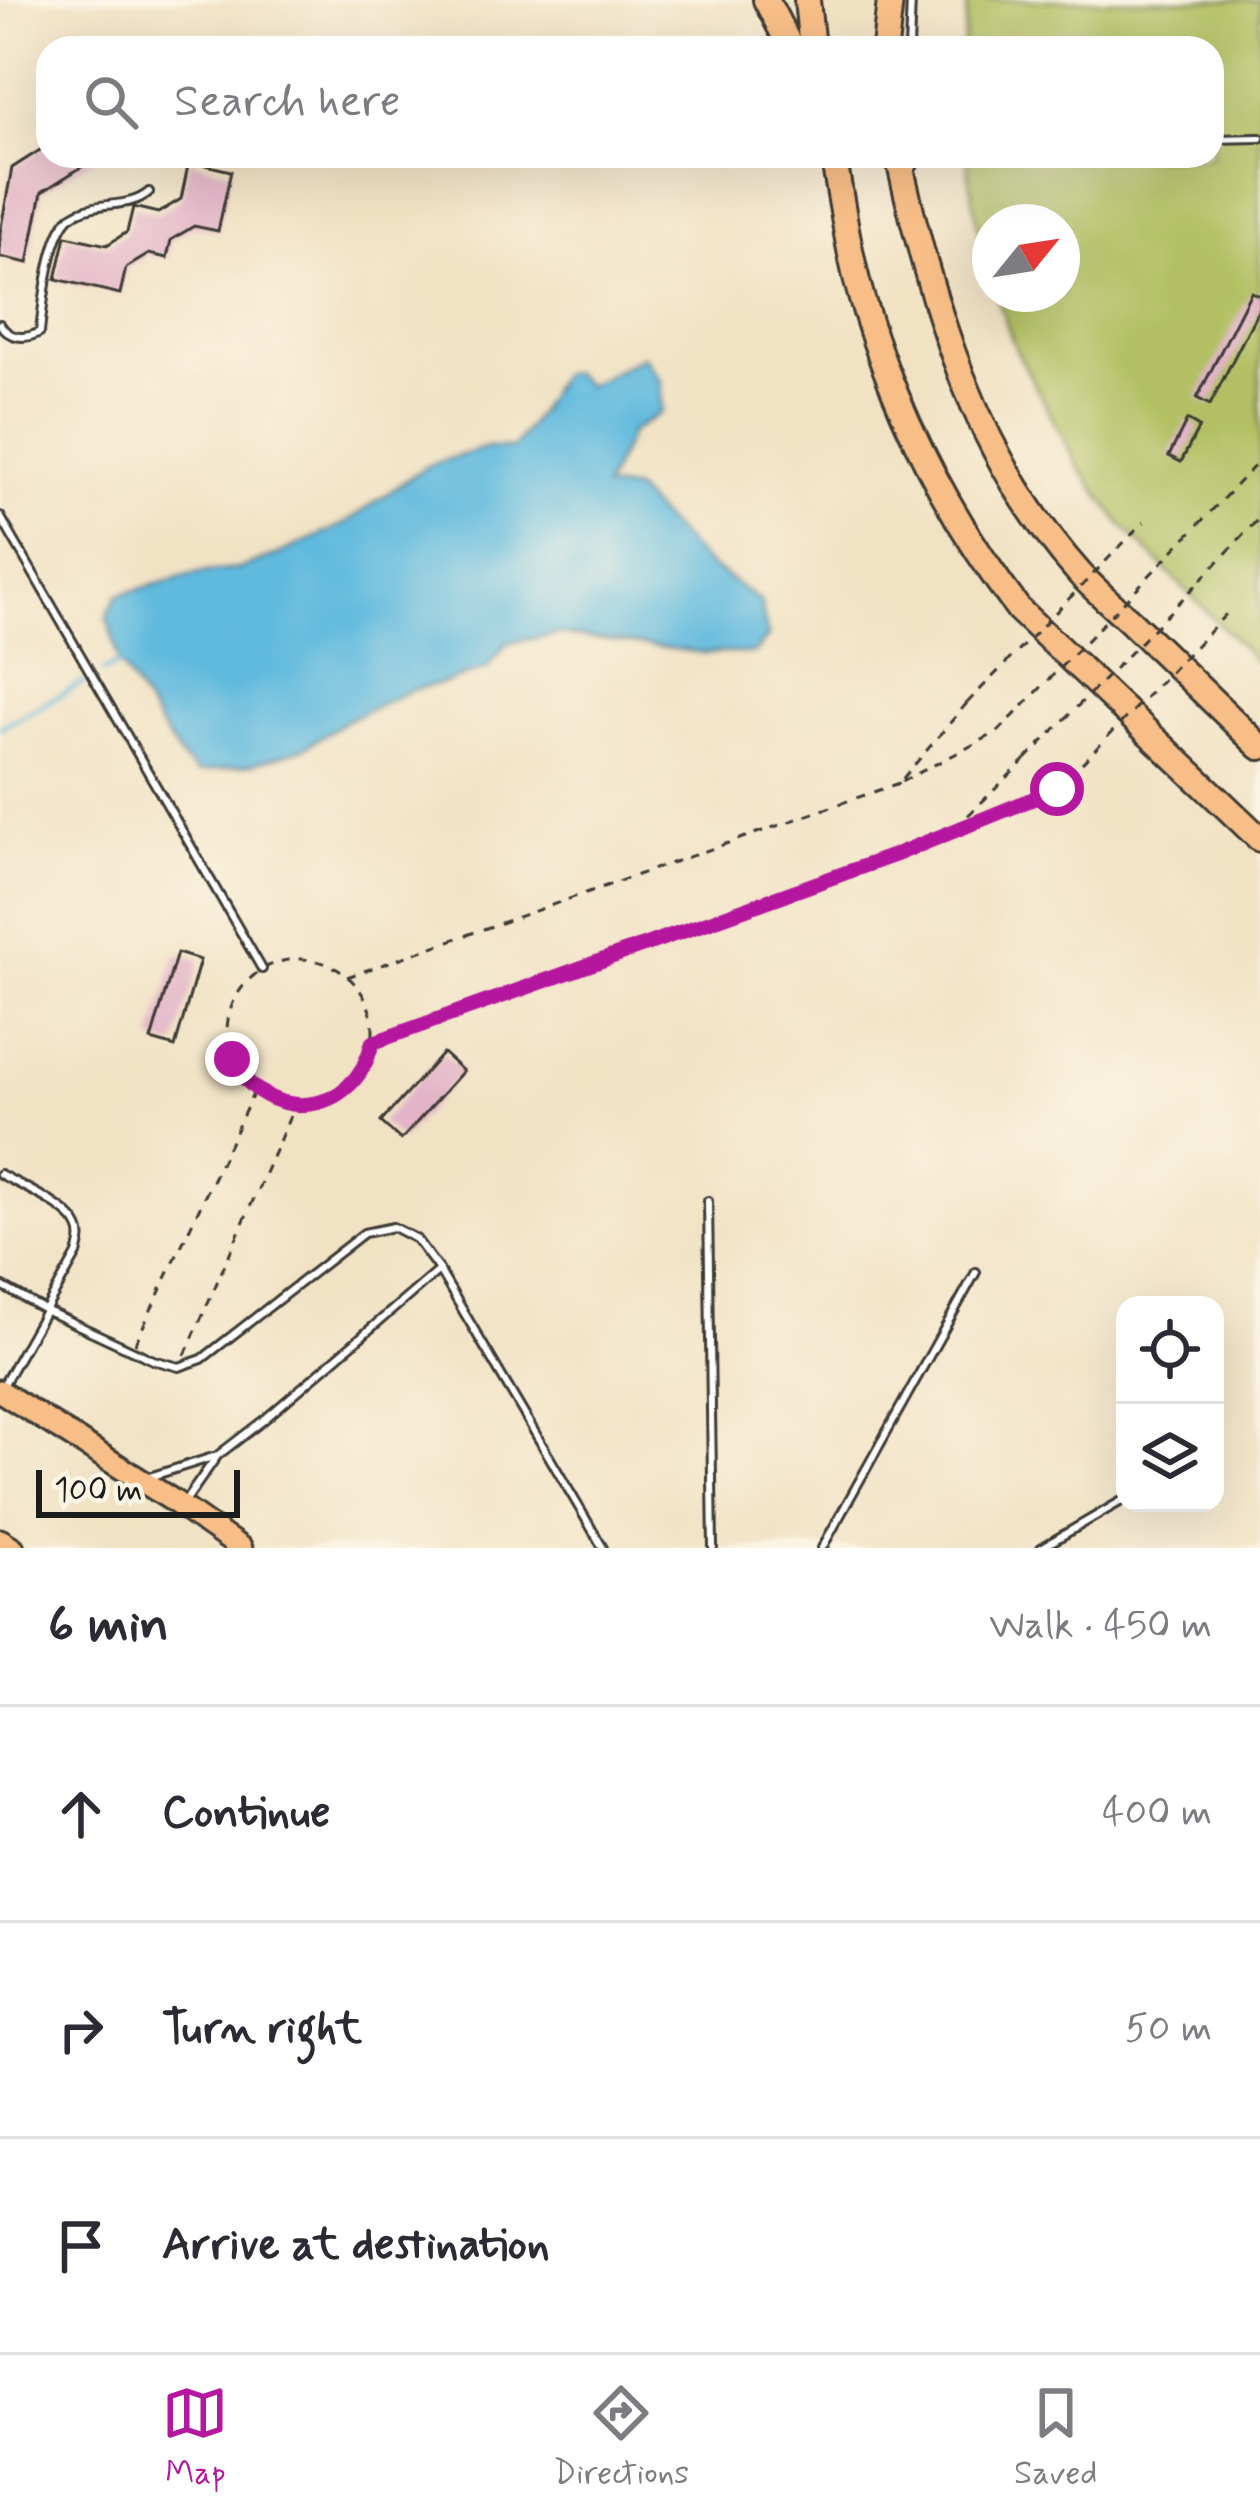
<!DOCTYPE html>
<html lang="en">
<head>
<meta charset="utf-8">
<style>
	:root { --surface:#fff; --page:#f2f2f3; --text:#2b2b33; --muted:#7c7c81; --line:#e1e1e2; --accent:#b5179e }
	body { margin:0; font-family:Mynerve,sans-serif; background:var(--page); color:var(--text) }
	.controls { position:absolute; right:36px; bottom:36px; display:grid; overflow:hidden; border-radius:24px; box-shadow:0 12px 48px #0002 }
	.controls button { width:108px; height:108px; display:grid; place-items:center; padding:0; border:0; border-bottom:3px solid var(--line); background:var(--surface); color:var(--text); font:60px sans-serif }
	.compass { position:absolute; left:972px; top:204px; width:108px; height:108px; border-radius:50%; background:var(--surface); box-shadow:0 12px 48px #0002; rotate:60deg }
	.scale { position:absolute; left:36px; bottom:30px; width:204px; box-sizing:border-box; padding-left:12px; border:6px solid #1c1c1c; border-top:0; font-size:33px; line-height:42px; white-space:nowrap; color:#1c1c1c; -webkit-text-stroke:9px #fcf5e5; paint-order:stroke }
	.stop { position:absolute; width:36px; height:36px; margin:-27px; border:9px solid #b5179e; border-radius:50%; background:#fff }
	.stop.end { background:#b5179e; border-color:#fff; box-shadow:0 3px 12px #0008 }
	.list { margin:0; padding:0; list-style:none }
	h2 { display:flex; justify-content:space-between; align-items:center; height:156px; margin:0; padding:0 48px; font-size:51px }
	h2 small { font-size:39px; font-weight:400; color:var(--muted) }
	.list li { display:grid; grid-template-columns:78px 1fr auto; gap:36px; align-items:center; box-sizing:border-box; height:216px; padding:0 48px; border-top:3px solid var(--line) }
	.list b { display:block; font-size:45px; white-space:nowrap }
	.list em { font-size:39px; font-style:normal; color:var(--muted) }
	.icon { flex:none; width:66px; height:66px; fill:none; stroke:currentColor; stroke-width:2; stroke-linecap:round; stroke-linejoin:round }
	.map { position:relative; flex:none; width:1260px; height:1548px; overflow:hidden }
	.search { position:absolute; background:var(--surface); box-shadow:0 12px 48px #0002; left:36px; right:36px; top:36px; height:132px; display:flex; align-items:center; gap:30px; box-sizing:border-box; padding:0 42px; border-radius:36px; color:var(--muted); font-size:45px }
	.sheet { height:804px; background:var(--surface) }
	nav { display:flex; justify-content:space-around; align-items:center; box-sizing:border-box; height:168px; border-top:3px solid var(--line); background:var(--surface); font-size:33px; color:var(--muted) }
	nav a { display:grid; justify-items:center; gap:6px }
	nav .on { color:var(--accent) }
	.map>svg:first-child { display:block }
	.green { fill:#b2c063; stroke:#676e40; stroke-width:3 }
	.water { fill:#61bade; stroke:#3e6b7d; stroke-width:3 }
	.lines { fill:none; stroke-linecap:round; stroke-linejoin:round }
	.stream { stroke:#61bade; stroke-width:4.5 }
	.building { fill:#e3b4c7 }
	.lane-casing { stroke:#3c3a35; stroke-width:12 }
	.primary-casing { stroke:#3c3a35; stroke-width:27 }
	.highway-casing { stroke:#3c3a35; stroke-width:30 }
	.path { stroke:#3c3a35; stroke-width:3; stroke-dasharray:9 9; stroke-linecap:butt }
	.lane { stroke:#fff; stroke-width:6 }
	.primary { stroke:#f7be87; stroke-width:21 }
	.highway { stroke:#f7be87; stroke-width:24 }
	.path-bridge { stroke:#3c3a35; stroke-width:3; stroke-dasharray:9 9; stroke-linecap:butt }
	.route { stroke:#b5179e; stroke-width:15 }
</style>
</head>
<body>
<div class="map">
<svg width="1260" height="1548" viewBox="0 0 1260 1548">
	<rect width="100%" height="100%" fill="#fcf5e5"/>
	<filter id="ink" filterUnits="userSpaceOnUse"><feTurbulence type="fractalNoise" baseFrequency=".00833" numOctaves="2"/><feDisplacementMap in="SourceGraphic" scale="24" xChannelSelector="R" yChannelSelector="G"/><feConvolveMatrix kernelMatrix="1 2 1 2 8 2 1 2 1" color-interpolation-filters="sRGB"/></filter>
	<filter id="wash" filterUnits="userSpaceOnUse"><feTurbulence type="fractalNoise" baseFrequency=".004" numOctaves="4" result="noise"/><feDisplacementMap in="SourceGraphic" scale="48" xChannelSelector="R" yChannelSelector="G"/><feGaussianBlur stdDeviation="2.7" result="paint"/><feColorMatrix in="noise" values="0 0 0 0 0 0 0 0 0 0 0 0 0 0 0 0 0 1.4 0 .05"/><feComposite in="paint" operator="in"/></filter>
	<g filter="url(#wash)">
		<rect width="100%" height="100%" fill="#f1e2c4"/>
		<path class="green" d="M968,0H1260V666L1122,525L1079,468L1015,348L996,294H1062V222H990V277L983,258L966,156H1212V48H963Z"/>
		<path class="water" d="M643,356L661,381L662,412L631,432L604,488L633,489L705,562L760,601L768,637L754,653H705L559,634L508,643L486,669L445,683L411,690L345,721L304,748L252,764L197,773L180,757L119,663L107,615L118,595L197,573L239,569L274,556L346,523L426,466L484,448H513L540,409L560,374L572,372L587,386Z"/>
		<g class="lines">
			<g class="stream">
				<path d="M103,672L119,663"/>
				<path d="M0,728L84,682"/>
			</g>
		</g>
		<g id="blocks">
			<g class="building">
				<path d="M48,145V156H99L42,192L28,263L0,257V233L12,168Z"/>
				<path d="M189,161L231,171L218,231L194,226L171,240L167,258L149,254L126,268L120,294L56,279L66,236L107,245L127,232L133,207L158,213L181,199Z"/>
				<path d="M1251,292L1260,296V307L1210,405L1197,398Z"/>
				<path d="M1187,420L1199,427L1181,462L1169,456Z"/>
				<path d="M177,953L200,960L175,1047L151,1040Z"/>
				<path d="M443,1053L463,1071L401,1140L381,1122Z"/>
			</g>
		</g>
	</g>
	<g filter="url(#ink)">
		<use href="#blocks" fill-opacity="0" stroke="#3c3a35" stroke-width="3"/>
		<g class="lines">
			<g class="lane-casing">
				<g id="lane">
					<path d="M909,48L911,0"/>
					<path d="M1212,139L1260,138"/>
					<path d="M911,170L920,156"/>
					<path d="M0,324C9,339 25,340 40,332C43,303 49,241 68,219C75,212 85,209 94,207C114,203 134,205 149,192"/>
					<path d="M0,516L262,969"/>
					<path d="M0,1174C20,1185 67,1206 77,1225C83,1235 80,1244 77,1254L1,1389"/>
					<path d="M708,1201L713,1548"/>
					<path d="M0,1285L45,1310L153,1360L179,1367L202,1359L364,1233L393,1227L416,1239L439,1270L603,1548"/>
					<path d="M146,1478L213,1457"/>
					<path d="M186,1500L217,1456L265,1419L439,1270"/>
					<path d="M822,1548L976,1272"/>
					<path d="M1041,1548L1125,1499"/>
				</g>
			</g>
			<g class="primary-casing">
				<g id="primary">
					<path d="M0,1391L172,1500L241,1548"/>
					<path d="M0,1540L13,1548"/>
				</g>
			</g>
			<g class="highway-casing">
				<g id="highway">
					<path d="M766,0L791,48"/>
					<path d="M807,0L812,48"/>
					<path d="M885,48L890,0"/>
					<path d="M833,156C843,206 849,260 865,309C898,417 951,520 1019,610L1260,839"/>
					<path d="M898,156C933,308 973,454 1080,574C1097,592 1116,608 1134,625C1176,665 1218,706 1260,747"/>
				</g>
			</g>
			<g class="path">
				<path d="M1173,551L1260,460"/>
				<path d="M1201,580L1260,517"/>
				<path d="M967,703L899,783L998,732"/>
				<path d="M1026,759L949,834L1057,789"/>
				<circle cx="300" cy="1032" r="73"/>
				<path d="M347,977L899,783"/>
				<path d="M372,1043L949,834"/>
				<path d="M135,1344L254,1092"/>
				<path d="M185,1355L295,1105"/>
			</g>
			<use href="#lane" class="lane"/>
			<use href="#primary" class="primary"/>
			<use href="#highway" class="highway"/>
			<g class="path-bridge">
				<path d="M967,703L1144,522"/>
				<path d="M998,732L1173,551"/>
				<path d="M1026,759L1201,580"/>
				<path d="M1057,789L1231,609"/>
			</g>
		</g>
	</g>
	<g class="lines" filter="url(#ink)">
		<path class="route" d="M232,1059C266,1126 355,1118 372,1043L895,855L1057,789"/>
	</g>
</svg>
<div class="controls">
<button><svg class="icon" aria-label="locate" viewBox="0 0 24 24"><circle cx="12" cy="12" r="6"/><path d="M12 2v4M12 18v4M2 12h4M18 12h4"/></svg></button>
<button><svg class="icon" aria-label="layers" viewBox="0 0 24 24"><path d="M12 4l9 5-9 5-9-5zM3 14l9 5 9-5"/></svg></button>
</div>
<svg class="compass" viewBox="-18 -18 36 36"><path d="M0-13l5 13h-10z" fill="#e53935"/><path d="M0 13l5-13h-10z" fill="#7c7c81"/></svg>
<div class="scale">100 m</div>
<div class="stop" style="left:1057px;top:789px"></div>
<div class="stop end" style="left:232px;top:1059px"></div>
<div class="search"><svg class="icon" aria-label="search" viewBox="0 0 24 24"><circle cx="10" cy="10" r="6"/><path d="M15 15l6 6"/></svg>Search here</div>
</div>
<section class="sheet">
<h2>6 min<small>Walk · 450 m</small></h2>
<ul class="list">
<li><svg class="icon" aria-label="ahead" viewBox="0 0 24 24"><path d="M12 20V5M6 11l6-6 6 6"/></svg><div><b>Continue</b></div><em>400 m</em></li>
<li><svg class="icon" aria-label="right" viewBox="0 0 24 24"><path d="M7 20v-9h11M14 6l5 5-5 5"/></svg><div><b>Turn right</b></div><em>50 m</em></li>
<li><svg class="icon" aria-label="arrive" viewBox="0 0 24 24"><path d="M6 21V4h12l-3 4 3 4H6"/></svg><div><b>Arrive at destination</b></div></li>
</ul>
</section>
<nav>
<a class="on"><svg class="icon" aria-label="map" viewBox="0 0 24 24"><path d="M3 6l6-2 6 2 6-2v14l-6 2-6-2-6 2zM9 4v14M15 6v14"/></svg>Map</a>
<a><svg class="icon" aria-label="directions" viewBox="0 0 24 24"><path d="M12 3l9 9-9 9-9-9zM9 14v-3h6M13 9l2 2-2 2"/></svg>Directions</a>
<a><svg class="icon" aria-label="saved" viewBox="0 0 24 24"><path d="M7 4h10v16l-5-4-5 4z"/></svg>Saved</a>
</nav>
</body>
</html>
